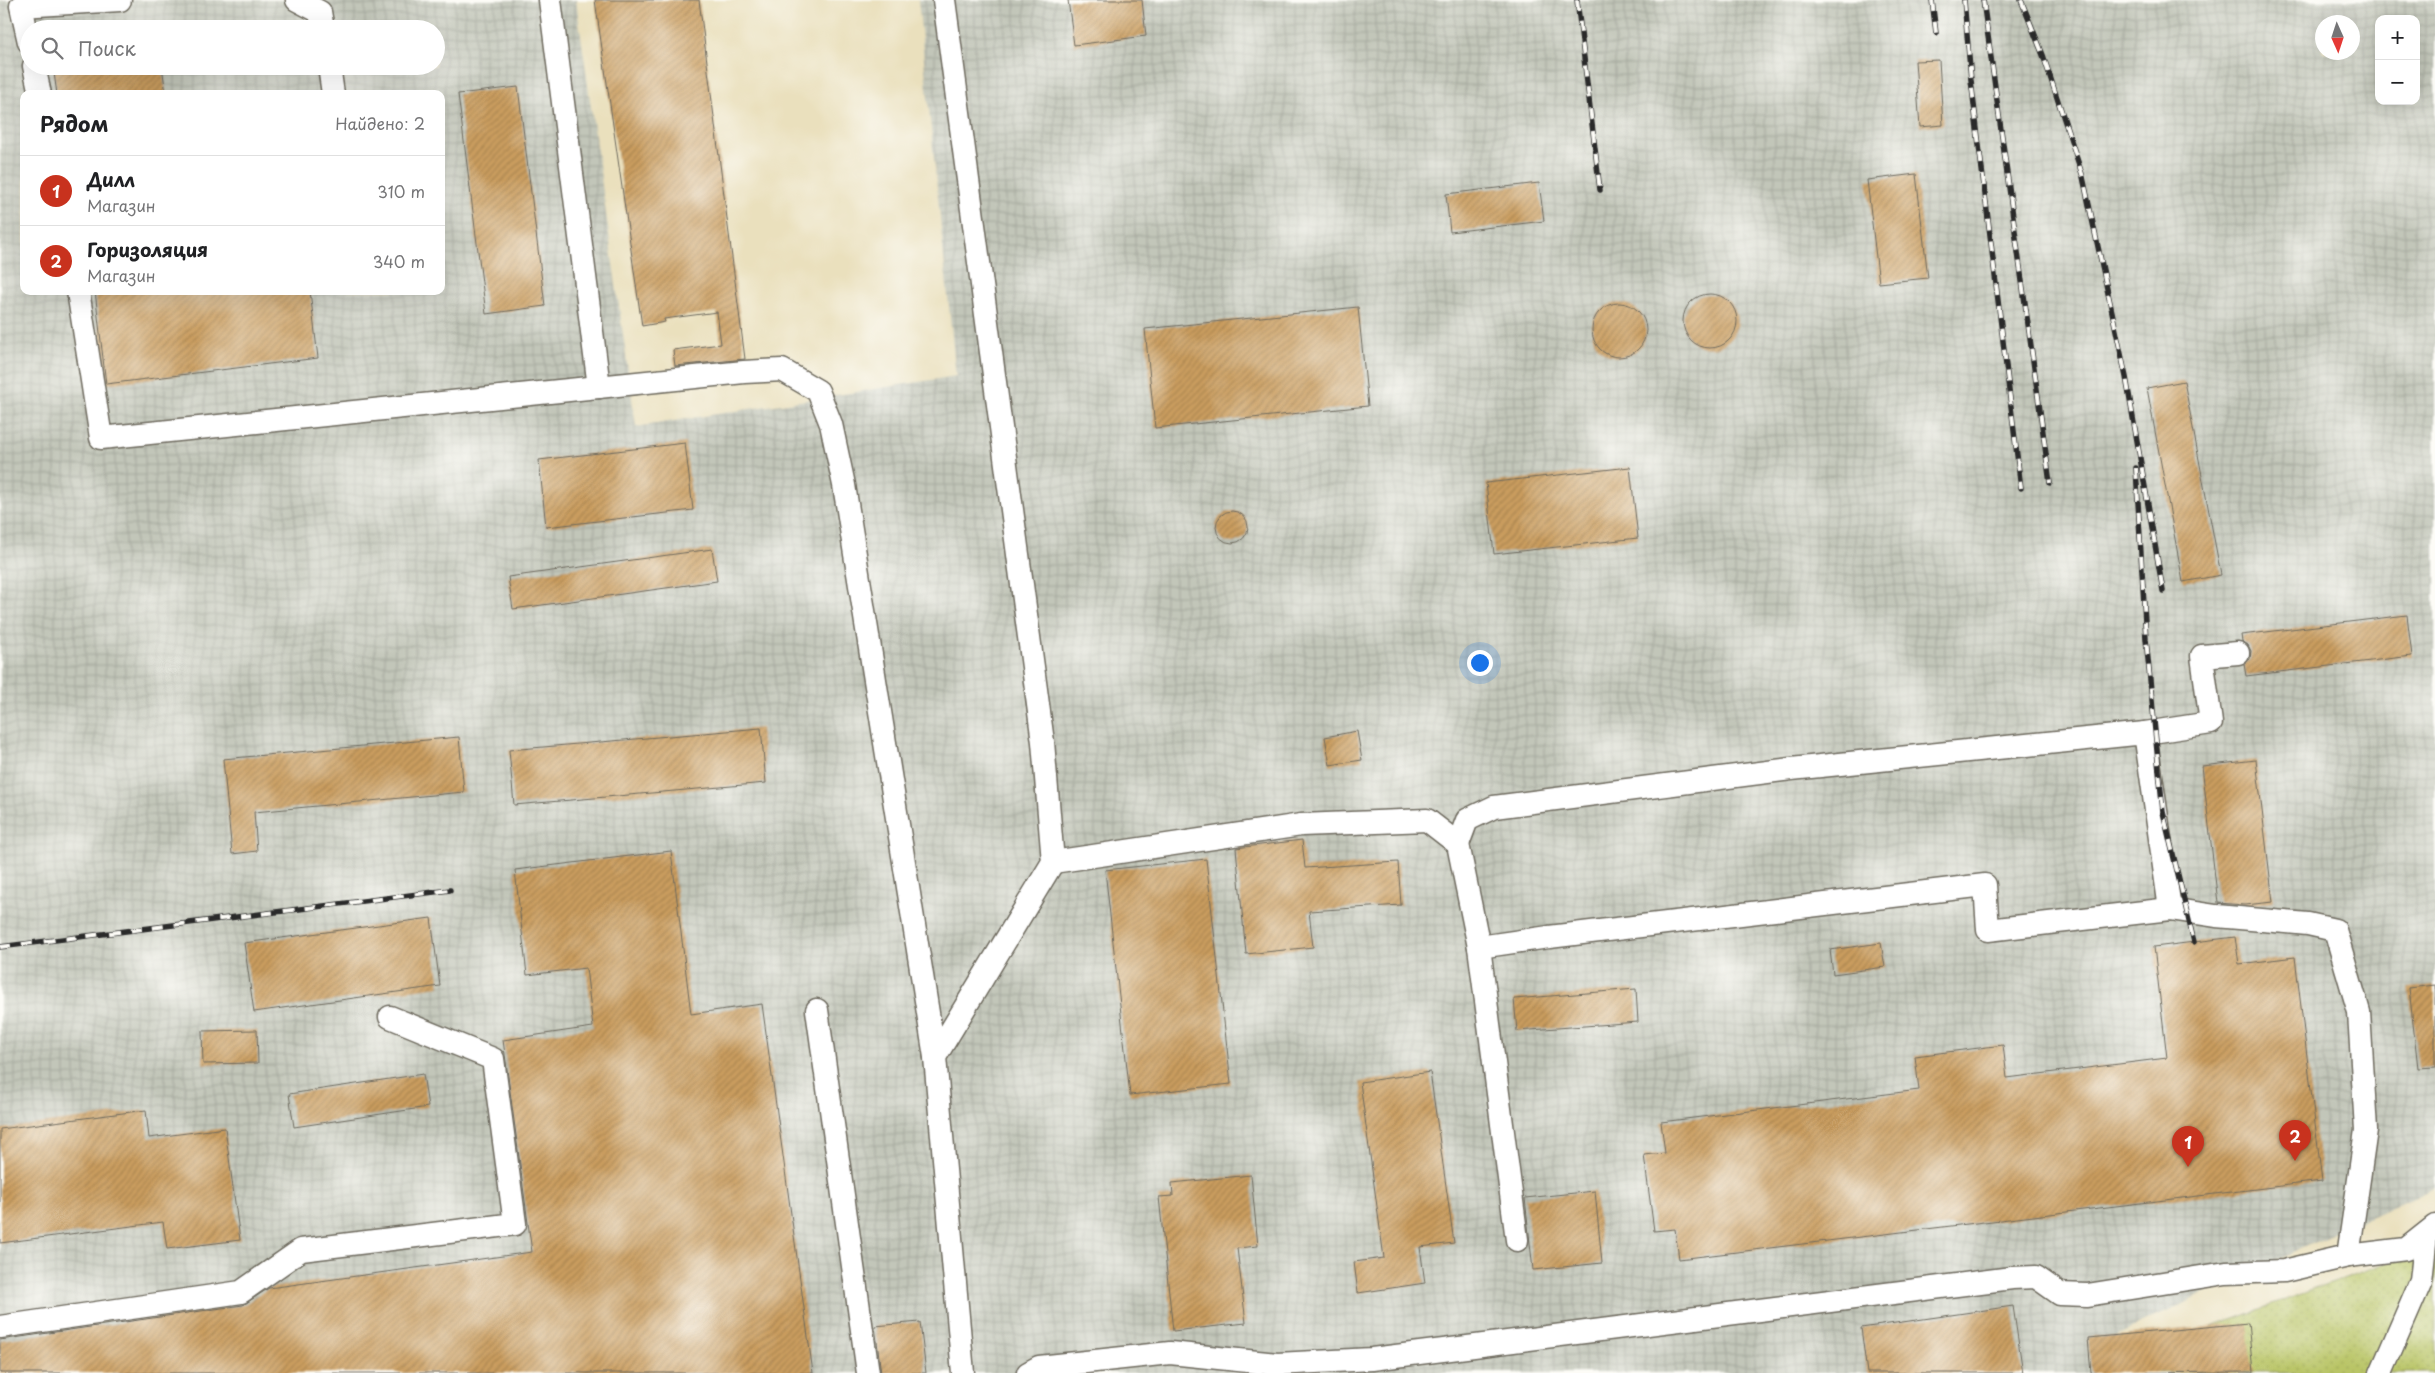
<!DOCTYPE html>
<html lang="ru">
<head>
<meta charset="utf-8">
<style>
	:root { --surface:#fff; --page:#f6f6f6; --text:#202124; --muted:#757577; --line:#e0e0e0; --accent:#c8321e }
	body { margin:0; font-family:"Playpen Sans",sans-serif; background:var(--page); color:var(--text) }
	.controls { position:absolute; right:15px; top:15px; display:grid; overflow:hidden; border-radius:10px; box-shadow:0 5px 20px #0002 }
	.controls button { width:45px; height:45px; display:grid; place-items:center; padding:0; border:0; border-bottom:1px solid var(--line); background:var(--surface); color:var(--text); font:25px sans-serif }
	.compass { position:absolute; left:2315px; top:15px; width:45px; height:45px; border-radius:50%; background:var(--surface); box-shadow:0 5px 20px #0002; rotate:177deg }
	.you { position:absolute; left:1479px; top:662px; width:18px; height:18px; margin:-12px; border:4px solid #fff; border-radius:50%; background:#1a73e8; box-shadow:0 0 0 8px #1a73e833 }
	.badge { display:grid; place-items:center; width:32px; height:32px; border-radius:50%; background:var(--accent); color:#fff; font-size:16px; font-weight:700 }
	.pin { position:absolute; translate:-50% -41px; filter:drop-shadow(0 1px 2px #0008) }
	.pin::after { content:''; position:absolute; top:26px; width:18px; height:15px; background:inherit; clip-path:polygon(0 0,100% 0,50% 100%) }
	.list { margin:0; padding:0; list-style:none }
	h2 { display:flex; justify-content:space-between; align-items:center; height:65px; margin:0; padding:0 20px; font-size:21px }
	h2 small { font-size:16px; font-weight:400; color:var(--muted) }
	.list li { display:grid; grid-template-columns:32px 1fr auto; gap:15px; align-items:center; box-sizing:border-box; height:70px; padding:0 20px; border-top:1px solid var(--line) }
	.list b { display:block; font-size:19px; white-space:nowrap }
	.list p { margin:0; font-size:16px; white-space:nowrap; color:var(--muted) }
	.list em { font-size:16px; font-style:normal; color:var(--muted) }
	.icon { flex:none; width:28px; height:28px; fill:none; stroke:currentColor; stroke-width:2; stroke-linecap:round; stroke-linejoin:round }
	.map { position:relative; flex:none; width:2435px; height:1373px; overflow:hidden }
	.search { position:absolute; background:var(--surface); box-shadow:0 5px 20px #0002; left:20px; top:20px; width:425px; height:55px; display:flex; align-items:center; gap:12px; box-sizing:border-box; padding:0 18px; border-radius:28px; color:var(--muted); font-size:19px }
	.panel { position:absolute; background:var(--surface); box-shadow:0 5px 20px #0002; left:20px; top:90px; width:425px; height:205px; border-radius:10px }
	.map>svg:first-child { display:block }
	.industrial { fill:url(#industrial-grid); fill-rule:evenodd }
	.garden { fill:url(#garden-dots); stroke:#727848 }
	.building { fill:url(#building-hatch) }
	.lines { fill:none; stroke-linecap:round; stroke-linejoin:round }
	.minor-casing { stroke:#6e6a5e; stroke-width:25 }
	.minor { stroke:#fff; stroke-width:22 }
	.rail-casing { stroke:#2b2b2b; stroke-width:5.5 }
	.rail { stroke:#fdfcf7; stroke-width:4; stroke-dasharray:11; stroke-linecap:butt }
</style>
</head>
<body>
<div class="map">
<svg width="2435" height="1373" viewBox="0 0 2435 1373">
	<defs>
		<pattern id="industrial-grid" width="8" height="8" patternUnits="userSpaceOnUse" patternTransform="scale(1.25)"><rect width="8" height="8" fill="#c2c6b9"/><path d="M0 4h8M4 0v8" fill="none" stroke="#a7aa9f"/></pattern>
		<pattern id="garden-dots" width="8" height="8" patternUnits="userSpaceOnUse" patternTransform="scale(1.25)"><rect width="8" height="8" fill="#b9c566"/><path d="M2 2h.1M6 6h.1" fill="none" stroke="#9fa959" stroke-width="1.8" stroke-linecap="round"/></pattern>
		<pattern id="building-hatch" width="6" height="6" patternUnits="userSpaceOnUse" patternTransform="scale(1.25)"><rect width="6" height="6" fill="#ca9d5e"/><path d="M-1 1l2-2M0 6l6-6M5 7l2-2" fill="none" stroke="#a4804e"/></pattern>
	</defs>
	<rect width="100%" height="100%" fill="#fdfcf7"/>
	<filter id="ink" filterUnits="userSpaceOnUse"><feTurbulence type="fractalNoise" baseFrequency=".02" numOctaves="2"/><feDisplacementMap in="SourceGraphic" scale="10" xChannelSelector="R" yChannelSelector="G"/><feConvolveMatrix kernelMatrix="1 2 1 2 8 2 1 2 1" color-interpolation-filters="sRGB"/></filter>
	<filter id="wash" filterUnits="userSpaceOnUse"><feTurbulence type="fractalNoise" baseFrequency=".0096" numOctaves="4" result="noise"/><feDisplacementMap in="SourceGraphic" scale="20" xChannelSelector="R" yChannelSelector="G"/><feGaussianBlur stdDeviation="1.12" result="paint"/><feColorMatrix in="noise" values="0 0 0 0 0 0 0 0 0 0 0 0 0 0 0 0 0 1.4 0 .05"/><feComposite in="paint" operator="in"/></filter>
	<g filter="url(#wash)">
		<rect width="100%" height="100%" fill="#eae0bd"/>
		<path class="industrial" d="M0,0H576L636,427L956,376L918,0H2435V1187L2118,1334L2102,1373H0ZM2379,19H2416V101H2379ZM2322,22H2352V52H2322ZM29,29H436V66H29ZM24,94H441V291H24Z"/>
		<path class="garden" d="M2435,1245V1373H2156L2195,1333Z"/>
		<g id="blocks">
			<g class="building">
				<path d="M595,0H699L745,359L675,366L673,350L721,344L717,312L664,319L665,322L642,326Z"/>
				<path d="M1068,0H1142L1146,36L1074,45Z"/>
				<path d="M1939,60L1943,125L1920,127L1915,61Z"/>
				<path d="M53,66H162L166,94H57Z"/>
				<path d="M518,87L545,306L486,314L458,94Z"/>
				<path d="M1916,174L1928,278L1879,283L1867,180Z"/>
				<path d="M1539,183L1544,221L1450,232L1446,194Z"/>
				<path d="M95,291H310L318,358L106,384Z"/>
				<circle cx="1710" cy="321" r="27"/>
				<circle cx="1619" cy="330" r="27"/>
				<path d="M1358,307L1368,406L1155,428L1145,329Z"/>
				<path d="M2184,381L2221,575L2183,582L2147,388Z"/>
				<path d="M685,443L693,510L546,527L539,460Z"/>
				<path d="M1630,467L1638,538L1494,554L1486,483Z"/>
				<circle cx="1232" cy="527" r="16"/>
				<path d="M712,549L717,581L513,609L508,577Z"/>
				<path d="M2407,615L2412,656L2246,676L2244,664L2250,659L2251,651L2248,645L2242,641L2241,635Z"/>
				<path d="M761,728L766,783L514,805L509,750Z"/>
				<path d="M1357,731L1362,760L1330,765L1325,737Z"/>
				<path d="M459,737L464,792L254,812L257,851L232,854L223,759Z"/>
				<path d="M2256,760L2273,902L2245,905L2218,903L2202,766Z"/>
				<path d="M1302,840L1305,868L1398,862L1401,905L1309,911L1313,947L1246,954L1236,848Z"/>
				<path d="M671,851L691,1014L762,1004L813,1373H0V1340L243,1305L269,1288L532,1252L503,1040L593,1027L586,968L527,975L515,870Z"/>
				<path d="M1206,859L1231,1084L1130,1095L1105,870Z"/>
				<path d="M431,918L440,986L254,1012L244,943Z"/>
				<path d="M2235,937L2239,964L2295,957L2322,1181L1679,1259L1675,1229L1654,1231L1644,1155L1665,1153L1661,1122L1919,1090L1915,1056L2003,1045L2007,1078L2167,1058L2154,947Z"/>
				<path d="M1881,943L1885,967L1833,974L1830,950Z"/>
				<path d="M2435,985V1067L2418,1068L2409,988Z"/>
				<path d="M1636,989L1638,1022L1517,1031L1514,999Z"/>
				<path d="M257,1030L258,1063L203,1064L202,1031Z"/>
				<path d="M1430,1072L1454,1243L1420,1247L1425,1283L1358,1293L1354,1262L1384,1258L1360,1082Z"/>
				<path d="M423,1074L428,1107L294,1127L289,1094Z"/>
				<path d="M146,1110L149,1138L225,1128L240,1240L167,1249L163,1222L0,1243V1129Z"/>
				<path d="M1251,1175L1258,1246L1237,1248L1246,1323L1173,1331L1159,1197L1173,1196L1172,1183Z"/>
				<path d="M1595,1191L1602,1263L1533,1270L1525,1198Z"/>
				<path d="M2013,1306L2023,1373H1867L1861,1328Z"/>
				<path d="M920,1322L926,1373H881L875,1326Z"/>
				<path d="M2248,1323L2253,1372L2091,1373L2088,1338Z"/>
			</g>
		</g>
	</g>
	<g filter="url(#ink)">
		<use href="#blocks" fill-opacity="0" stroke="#6e6a5e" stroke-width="1"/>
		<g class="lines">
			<g class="minor-casing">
				<g id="minor">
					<path d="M297,0L320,12L323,29"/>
					<path d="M550,0L599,387"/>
					<path d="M944,0L1043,742L1053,862L935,1057L963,1373"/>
					<path d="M29,42L21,6L120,0"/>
					<path d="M34,66L40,94"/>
					<path d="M329,66L333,94"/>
					<path d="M78,291L101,438L744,372L782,370L818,391L831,424L844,485L935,1057"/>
					<path d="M2145,733L2211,723L2202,656L2238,653"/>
					<path d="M1458,844L1467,820L1494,807L1791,769L2145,733L2170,909"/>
					<path d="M1053,862L1301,825L1427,820L1458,844L1479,947L1517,1240"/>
					<path d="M1479,947L1549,937L1985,885L1988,930L2170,909L2216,916L2308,924L2335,930L2359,1012L2366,1130L2348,1256"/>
					<path d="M817,1010L868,1373"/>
					<path d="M0,1327L241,1292L301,1250L515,1224L493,1059L390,1017"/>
					<path d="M1028,1373L1039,1367L1170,1353L1277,1364L1372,1359L2012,1278L2036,1277L2060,1294L2087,1295L2226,1273L2284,1271L2348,1256L2406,1249L2435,1226"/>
					<path d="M2381,1373L2421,1281L2426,1235"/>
				</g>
			</g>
			<use href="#minor" class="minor"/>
			<g class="rail-casing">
				<g id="rail">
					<path d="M1577,0L1600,190"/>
					<path d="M1932,0L1936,33"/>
					<path d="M1964,0L1971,80L2021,488"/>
					<path d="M1983,0L2050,483"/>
					<path d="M2021,0L2043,55L2083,177L2126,377L2163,591"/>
					<path d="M2136,468L2146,639L2163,812L2194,942"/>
					<path d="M0,947L450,890"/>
				</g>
			</g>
			<use href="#rail" class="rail"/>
		</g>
	</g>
</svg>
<div class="controls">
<button>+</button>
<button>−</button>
</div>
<svg class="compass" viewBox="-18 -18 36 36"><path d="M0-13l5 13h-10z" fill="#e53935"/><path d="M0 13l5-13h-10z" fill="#757577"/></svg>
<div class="you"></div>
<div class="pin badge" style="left:2188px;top:1167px">1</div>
<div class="pin badge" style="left:2295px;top:1161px">2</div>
<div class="search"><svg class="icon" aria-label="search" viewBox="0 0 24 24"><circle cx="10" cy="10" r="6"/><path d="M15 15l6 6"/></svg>Поиск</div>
<section class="panel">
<h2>Рядом<small>Найдено: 2</small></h2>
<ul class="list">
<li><span class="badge">1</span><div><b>Дилл</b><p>Магазин</p></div><em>310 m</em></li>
<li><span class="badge">2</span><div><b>Горизоляция</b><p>Магазин</p></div><em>340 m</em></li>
</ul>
</section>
</div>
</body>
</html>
